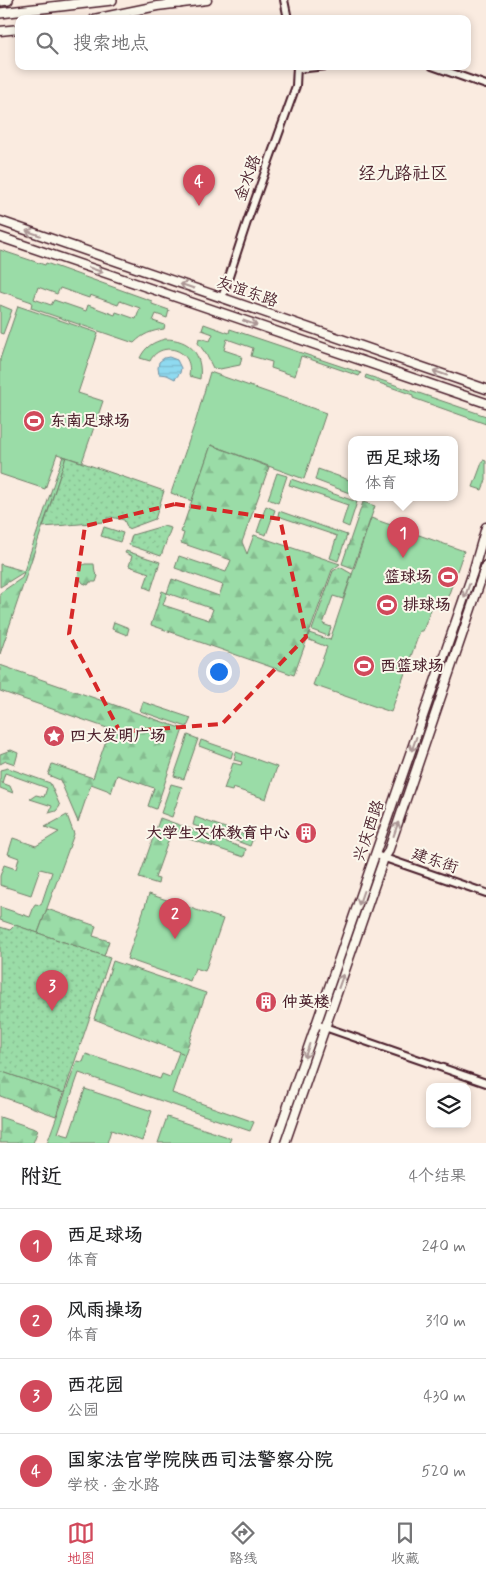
<!DOCTYPE html>
<html lang="zh">
<head>
<meta charset="utf-8">
<style>
	:root { --surface:#fff; --page:#f2f2f2; --text:#202124; --muted:#757577; --line:#e0e0e0; --accent:#d1495b }
	body { margin:0; font-family:Mynerve,"LXGW WenKai TC",sans-serif; background:var(--page); color:var(--text) }
	.controls { position:absolute; right:15px; bottom:15px; display:grid; overflow:hidden; border-radius:10px; box-shadow:0 2px 8px #0003 }
	.controls button { width:45px; height:45px; display:grid; place-items:center; padding:0; border:0; border-bottom:1px solid var(--line); background:var(--surface); color:var(--text); font:25px sans-serif }
	.you { position:absolute; left:218px; top:671px; width:18px; height:18px; margin:-12px; border:4px solid #fff; border-radius:50%; background:#1a73e8; box-shadow:0 0 0 8px #1a73e833 }
	.badge { display:grid; place-items:center; width:32px; height:32px; border-radius:50%; background:var(--accent); color:#fff; font-size:16px; font-weight:700 }
	.pin { position:absolute; translate:-50% -41px; filter:drop-shadow(0 1px 2px #0008) }
	.pin::after { content:''; position:absolute; top:26px; width:18px; height:15px; background:inherit; clip-path:polygon(0 0,100% 0,50% 100%) }
	.popup { position:absolute; left:348px; top:436px; width:110px; height:65px; box-sizing:border-box; display:grid; place-content:center; border-radius:10px; background:var(--surface); filter:drop-shadow(0 1px 4px #0005); font-size:16px; white-space:nowrap; color:var(--muted) }
	.popup b { font-size:19px; color:var(--text) }
	.popup::after { content:''; position:absolute; left:50%; top:100%; margin-left:-10px; border:10px solid transparent; border-top-color:var(--surface) }
	.list { margin:0; padding:0; list-style:none }
	h2 { display:flex; justify-content:space-between; align-items:center; height:65px; margin:0; padding:0 20px; font-size:21px }
	h2 small { font-size:16px; font-weight:400; color:var(--muted) }
	.list li { display:grid; grid-template-columns:32px 1fr auto; gap:15px; align-items:center; box-sizing:border-box; height:75px; padding:0 20px; border-top:1px solid var(--line) }
	.list b { display:block; font-size:19px; white-space:nowrap }
	.list p { margin:0; font-size:16px; white-space:nowrap; color:var(--muted) }
	.list em { font-size:16px; font-style:normal; color:var(--muted) }
	.icon { flex:none; width:28px; height:28px; fill:none; stroke:currentColor; stroke-width:2; stroke-linecap:round; stroke-linejoin:round }
	.map { position:relative; flex:none; width:486px; height:1143px; overflow:hidden }
	.search { position:absolute; background:var(--surface); box-shadow:0 2px 8px #0003; left:15px; right:15px; top:15px; height:55px; display:flex; align-items:center; gap:12px; box-sizing:border-box; padding:0 18px; border-radius:10px; color:var(--muted); font-size:19px }
	.sheet { height:365px; background:var(--surface) }
	nav { display:flex; justify-content:space-around; align-items:center; box-sizing:border-box; height:70px; border-top:1px solid var(--line); background:var(--surface); font-size:14px; color:var(--muted) }
	nav a { display:grid; justify-items:center; gap:2px }
	nav .on { color:var(--accent) }
	.map>svg:first-child { display:block }
	.grass { fill:#9adca7; stroke:#727e69; fill-rule:evenodd }
	.forest { fill:url(#forest-firs); stroke:#727e69; fill-rule:evenodd }
	.park { fill:url(#park-dots); stroke:#727e69 }
	.water { fill:url(#water-rules); stroke:#738fa1 }
	.lines { fill:none; stroke-linecap:round; stroke-linejoin:round }
	.minor-casing { stroke:#4a1f2b; stroke-width:10 }
	.major-casing { stroke:#4a1f2b; stroke-width:11 }
	.highway-casing { stroke:#4a1f2b; stroke-width:12 }
	.minor { stroke:#fbf7ec; stroke-width:6 }
	.major { stroke:#fbf7ec; stroke-width:8 }
	.highway { stroke:#fbf7ec; stroke-width:9 }
	.oneway { stroke:#ab9695 }
	.marked { fill:none; stroke:#d62828; stroke-width:4; stroke-dasharray:10 6; stroke-linejoin:round }
	.labels { text-anchor:middle; dominant-baseline:central; stroke-width:4; stroke-linejoin:round; paint-order:stroke }
	.street-label { font-size:16px; fill:#4a1f2b; stroke:#fbf7ec }
	.poi-label { font-size:16px; font-weight:bold; fill:#4a1f2b; stroke:#fbf7ec; text-anchor:start }
	.neighbourhood-label { font-size:18px; fill:#4a1f2b; stroke:#fbf7ec }
</style>
</head>
<body>
<div class="map">
<svg width="486" height="1143" viewBox="0 0 486 1143">
	<defs>
		<pattern id="forest-firs" width="22" height="20" patternUnits="userSpaceOnUse" patternTransform="scale(1.25)"><rect width="22" height="20" fill="#9adca7"/><path d="M5 1l3.5 6h-7zM16 11l3.5 6h-7z" fill="#86bc90"/></pattern>
		<pattern id="park-dots" width="8" height="8" patternUnits="userSpaceOnUse" patternTransform="scale(1.25)"><rect width="8" height="8" fill="#9adca7"/><path d="M2 2h.1M6 6h.1" fill="none" stroke="#86bc90" stroke-width="1.8" stroke-linecap="round"/></pattern>
		<pattern id="water-rules" width="6" height="5" patternUnits="userSpaceOnUse" patternTransform="scale(1.25)"><rect width="6" height="5" fill="#8fdaf0"/><path d="M0 2.5h6" fill="none" stroke="#7dbbce"/></pattern>
	</defs>
	<rect width="100%" height="100%" fill="#faebe0"/>
	<filter id="ink" filterUnits="userSpaceOnUse"><feTurbulence type="fractalNoise" baseFrequency=".02" numOctaves="2"/><feDisplacementMap in="SourceGraphic" scale="10" xChannelSelector="R" yChannelSelector="G"/><feConvolveMatrix kernelMatrix="1 2 1 2 8 2 1 2 1" color-interpolation-filters="sRGB"/></filter>
	<g filter="url(#ink)">
		<g class="grass">
			<path d="M0,250L45,265L46,263L152,301V304L169,310L167,318L156,314L153,321L165,325L164,329C151,331 143,334 134,343L31,308L32,302L0,291ZM38,287L57,294L60,288L89,298L90,295L118,305L120,301L140,308L136,319L116,312L115,315L88,305L86,311L54,300L51,305L34,299Z"/>
			<path d="M0,305L12,310L3,334L0,333Z"/>
			<path d="M18,306L98,333L78,393L103,401L82,462L57,454L45,489L0,474V359Z"/>
			<path d="M204,324L229,333L230,329L361,373L359,376L301,356L295,376L271,368L272,362L251,356L253,348L227,339L224,350L242,356L240,365L220,369L213,368L206,354L198,343L199,338L210,341L213,334L202,330Z"/>
			<path d="M165,339C190,339 203,354 200,379L189,376C190,370 190,365 187,359C178,345 157,346 150,361L140,358C145,347 153,342 165,339Z"/>
			<path d="M210,372L326,413L304,479L211,445L192,501L171,493L196,420Z"/>
			<path d="M366,375L486,416V424L413,398V395L365,378Z"/>
			<path d="M483,460L486,461V480L482,490L473,487Z"/>
			<path d="M318,469L352,481V494L315,480Z"/>
			<path d="M277,473L287,476L278,503L268,499Z"/>
			<path d="M291,479L357,502L349,527L342,524L348,505L289,485Z"/>
			<path d="M266,506L275,510L266,535L257,532Z"/>
			<path d="M279,511L347,535L338,561L330,558L337,536L278,516Z"/>
			<path d="M371,518L464,551L444,608L433,604L423,631H420L391,712L313,685L327,647L307,639L309,633L330,640Z"/>
			<path d="M143,702L191,718L187,727L140,711Z"/>
			<path d="M188,735L198,739L184,779L174,776Z"/>
			<path d="M201,740L233,751L231,758L199,746Z"/>
			<path d="M236,752L277,767L266,799L233,788L232,791L224,789L233,763L241,765L242,762L234,760Z"/>
			<path d="M8,768L50,783L60,806L56,811L49,813L52,806L30,799L36,795L44,797L47,788L5,773L2,783L10,786L13,793L0,788V770Z"/>
			<path d="M171,784L182,787L172,817L161,813Z"/>
			<path d="M67,815L74,834L38,933L0,920V907L30,917L35,904L41,905L52,872L40,869L31,895L0,885V876L4,865L16,869L19,858L8,854L13,838L36,846L59,832L45,827Z"/>
			<path d="M149,894L223,919L205,971L195,968L190,981L127,959Z"/>
			<path d="M179,1052L185,1054L172,1093L254,1122L250,1131L79,1073L58,1133L69,1136L85,1089L152,1111L142,1141L111,1130L107,1143H47L77,1061L83,1062L86,1054L160,1079L162,1074L170,1077Z"/>
			<path d="M167,1117L231,1138L229,1143H158Z"/>
		</g>
		<g class="forest">
			<path d="M211,445L269,467L242,542L247,554L254,535L340,564L332,570L294,675L151,625L162,591L167,593L172,579L219,596L223,585L175,568L179,556L226,572L231,560L181,543L184,533L181,532ZM167,593L213,609L209,620L163,605Z"/>
			<path d="M63,456L66,457L0,654V593L22,578L24,572L0,587V564L24,571Z"/>
			<path d="M363,502L375,506L353,568L342,564Z"/>
			<path d="M85,564H94L95,573L98,576L96,582H90L88,585L83,583L78,576L81,566Z"/>
			<path d="M340,567L352,574L343,599L333,596L323,624L331,627L328,636L312,630L333,571Z"/>
			<path d="M114,622L129,628L127,635L112,629Z"/>
			<path d="M0,665L183,729L156,809L148,806L154,788L117,775L111,793L107,790L91,784L78,822L60,780L48,775L52,764L93,778L110,729L0,691Z"/>
			<path d="M11,750L18,753L15,764L6,761L0,764V754Z"/>
			<path d="M195,817L253,838L250,846L193,825Z"/>
			<path d="M160,818L246,849L244,857L171,833L155,878L159,879L158,884L139,878Z"/>
			<path d="M47,909L96,926L93,936L109,941L104,956L38,933Z"/>
			<path d="M113,961L206,993L185,1054L94,1019Z"/>
			<path d="M0,1071L64,1093L56,1116L0,1096Z"/>
			<path d="M0,1117L38,1130L33,1143H0Z"/>
		</g>
		<g class="park">
			<path d="M66,457L164,491L155,519L128,529L124,520L111,517L106,519L104,522L43,527Z"/>
			<path d="M163,526L171,528L161,556L129,545L132,535Z"/>
			<path d="M104,527L123,533L120,542L101,536Z"/>
			<path d="M126,551L160,562L151,590L144,587L149,573L129,566L132,556L125,553Z"/>
			<path d="M15,925L110,958L64,1093L0,1071V927L10,930Z"/>
		</g>
		<path class="water" d="M169,357L177,360L181,368L180,373L175,379L167,375L159,374L158,368L159,362L164,358Z"/>
		<g class="lines">
			<g class="minor-casing">
				<g id="minor">
					<path d="M284,0L288,19"/>
					<path d="M432,66L486,85"/>
					<path d="M298,69L326,66"/>
					<path d="M222,298L247,222L296,86L297,66"/>
					<path d="M376,855L486,893"/>
					<path d="M316,1024L486,1083"/>
				</g>
			</g>
			<g class="major-casing">
				<g id="major">
					<path d="M94,19L157,6L207,0"/>
					<path d="M0,31L19,29"/>
					<path d="M0,221L486,389"/>
					<path d="M0,237L486,403"/>
					<path d="M275,1143L473,572L486,527"/>
					<path d="M285,1143L384,858L388,852L486,565"/>
				</g>
			</g>
			<g class="highway-casing">
				<g id="highway">
					<path d="M0,1L8,0"/>
					<path d="M179,3L189,0"/>
					<path d="M0,13L112,0"/>
				</g>
			</g>
			<use href="#minor" class="minor"/>
			<use href="#major" class="major"/>
			<use href="#highway" class="highway"/>
		</g>
		<defs><path id="oneway-shaft" d="M-6 0H5M1.5-3L5.5 0L1.5 3" fill="none" stroke-width="1.6" stroke-linecap="round" stroke-linejoin="round" transform="scale(1.25)"/></defs>
		<g class="oneway">
			<use href="#oneway-shaft" transform="translate(33 233) rotate(-161)"/>
			<use href="#oneway-shaft" transform="translate(96 270) rotate(19)"/>
			<use href="#oneway-shaft" transform="translate(187 286) rotate(-161)"/>
			<use href="#oneway-shaft" transform="translate(250 323) rotate(19)"/>
			<use href="#oneway-shaft" transform="translate(440 373) rotate(-161)"/>
			<use href="#oneway-shaft" transform="translate(467 591) rotate(109)"/>
			<use href="#oneway-shaft" transform="translate(414 744) rotate(109)"/>
			<use href="#oneway-shaft" transform="translate(396 829) rotate(-71)"/>
			<use href="#oneway-shaft" transform="translate(361 898) rotate(109)"/>
			<use href="#oneway-shaft" transform="translate(341 981) rotate(-70)"/>
			<use href="#oneway-shaft" transform="translate(307 1051) rotate(109)"/>
		</g>
	</g>
	<path class="marked" d="M175,504L280,519L306,637L222,724L120,732L69,634L85,526Z"/>
	<defs>
		<g id="stadium-disc" transform="scale(1.125)"><circle r="9.5" fill="#d1495b" stroke="#fbf7ec"/><path d="M0-5a6.5 5 0 1 0 0 10a6.5 5 0 1 0 0-10ZM-3.5-1.8h7v3.6h-7Z" fill="#fff"/></g>
		<g id="sight-disc" transform="scale(1.125)"><circle r="9.5" fill="#d1495b" stroke="#fbf7ec"/><path d="M0-6L1.8-2.2L6-1.7L2.9 1.2L3.7 5.4L0 3.3L-3.7 5.4L-2.9 1.2L-6-1.7L-1.8-2.2Z" fill="#fff"/></g>
		<g id="building-disc" transform="scale(1.125)"><circle r="9.5" fill="#d1495b" stroke="#fbf7ec"/><path d="M-4-6H4V6H1V3H-1V6H-4ZM-2.5-4.3h1.7v1.8h-1.7ZM.8-4.3h1.7v1.8H.8ZM-2.5-1h1.7V.8h-1.7ZM.8-1h1.7V.8H.8Z" fill="#fff"/></g>
	</defs>
	<g fill-rule="evenodd">
		<use href="#stadium-disc" x="34" y="421"/>
		<use href="#stadium-disc" x="448" y="577"/>
		<use href="#stadium-disc" x="387" y="605"/>
		<use href="#stadium-disc" x="364" y="666"/>
		<use href="#sight-disc" x="54" y="736"/>
		<use href="#building-disc" x="306" y="833"/>
		<use href="#building-disc" x="266" y="1002"/>
	</g>
	<g class="labels">
		<g class="street-label">
			<text transform="translate(248 178) rotate(-70)">金水路</text>
			<text transform="translate(247 292) rotate(19)">友谊东路</text>
			<text transform="translate(369 831) rotate(-71)">兴庆西路</text>
			<text transform="translate(435 861) rotate(19)">建东街</text>
		</g>
		<g class="poi-label">
			<text x="50" y="421">东南足球场</text>
			<text x="432" y="577" text-anchor="end">篮球场</text>
			<text x="403" y="605">排球场</text>
			<text x="380" y="666">西篮球场</text>
			<text x="70" y="736">四大发明广场</text>
			<text x="290" y="833" text-anchor="end">大学生文体教育中心</text>
			<text x="282" y="1002">仲英楼</text>
		</g>
		<g class="neighbourhood-label">
			<text x="403" y="174">经九路社区</text>
		</g>
	</g>
</svg>
<div class="controls">
<button><svg class="icon" aria-label="layers" viewBox="0 0 24 24"><path d="M12 4l9 5-9 5-9-5zM3 14l9 5 9-5"/></svg></button>
</div>
<div class="you"></div>
<div class="pin badge" style="left:403px;top:558px">1</div>
<div class="popup"><b>西足球场</b>体育</div>
<div class="pin badge" style="left:175px;top:939px">2</div>
<div class="pin badge" style="left:52px;top:1011px">3</div>
<div class="pin badge" style="left:199px;top:206px">4</div>
<div class="search"><svg class="icon" aria-label="search" viewBox="0 0 24 24"><circle cx="10" cy="10" r="6"/><path d="M15 15l6 6"/></svg>搜索地点</div>
</div>
<section class="sheet">
<h2>附近<small>4个结果</small></h2>
<ul class="list">
<li><span class="badge">1</span><div><b>西足球场</b><p>体育</p></div><em>240 m</em></li>
<li><span class="badge">2</span><div><b>风雨操场</b><p>体育</p></div><em>310 m</em></li>
<li><span class="badge">3</span><div><b>西花园</b><p>公园</p></div><em>430 m</em></li>
<li><span class="badge">4</span><div><b>国家法官学院陕西司法警察分院</b><p>学校 · 金水路</p></div><em>520 m</em></li>
</ul>
</section>
<nav>
<a class="on"><svg class="icon" aria-label="map" viewBox="0 0 24 24"><path d="M3 6l6-2 6 2 6-2v14l-6 2-6-2-6 2zM9 4v14M15 6v14"/></svg>地图</a>
<a><svg class="icon" aria-label="directions" viewBox="0 0 24 24"><path d="M12 3l9 9-9 9-9-9zM9 14v-3h6M13 9l2 2-2 2"/></svg>路线</a>
<a><svg class="icon" aria-label="saved" viewBox="0 0 24 24"><path d="M7 4h10v16l-5-4-5 4z"/></svg>收藏</a>
</nav>
</body>
</html>
